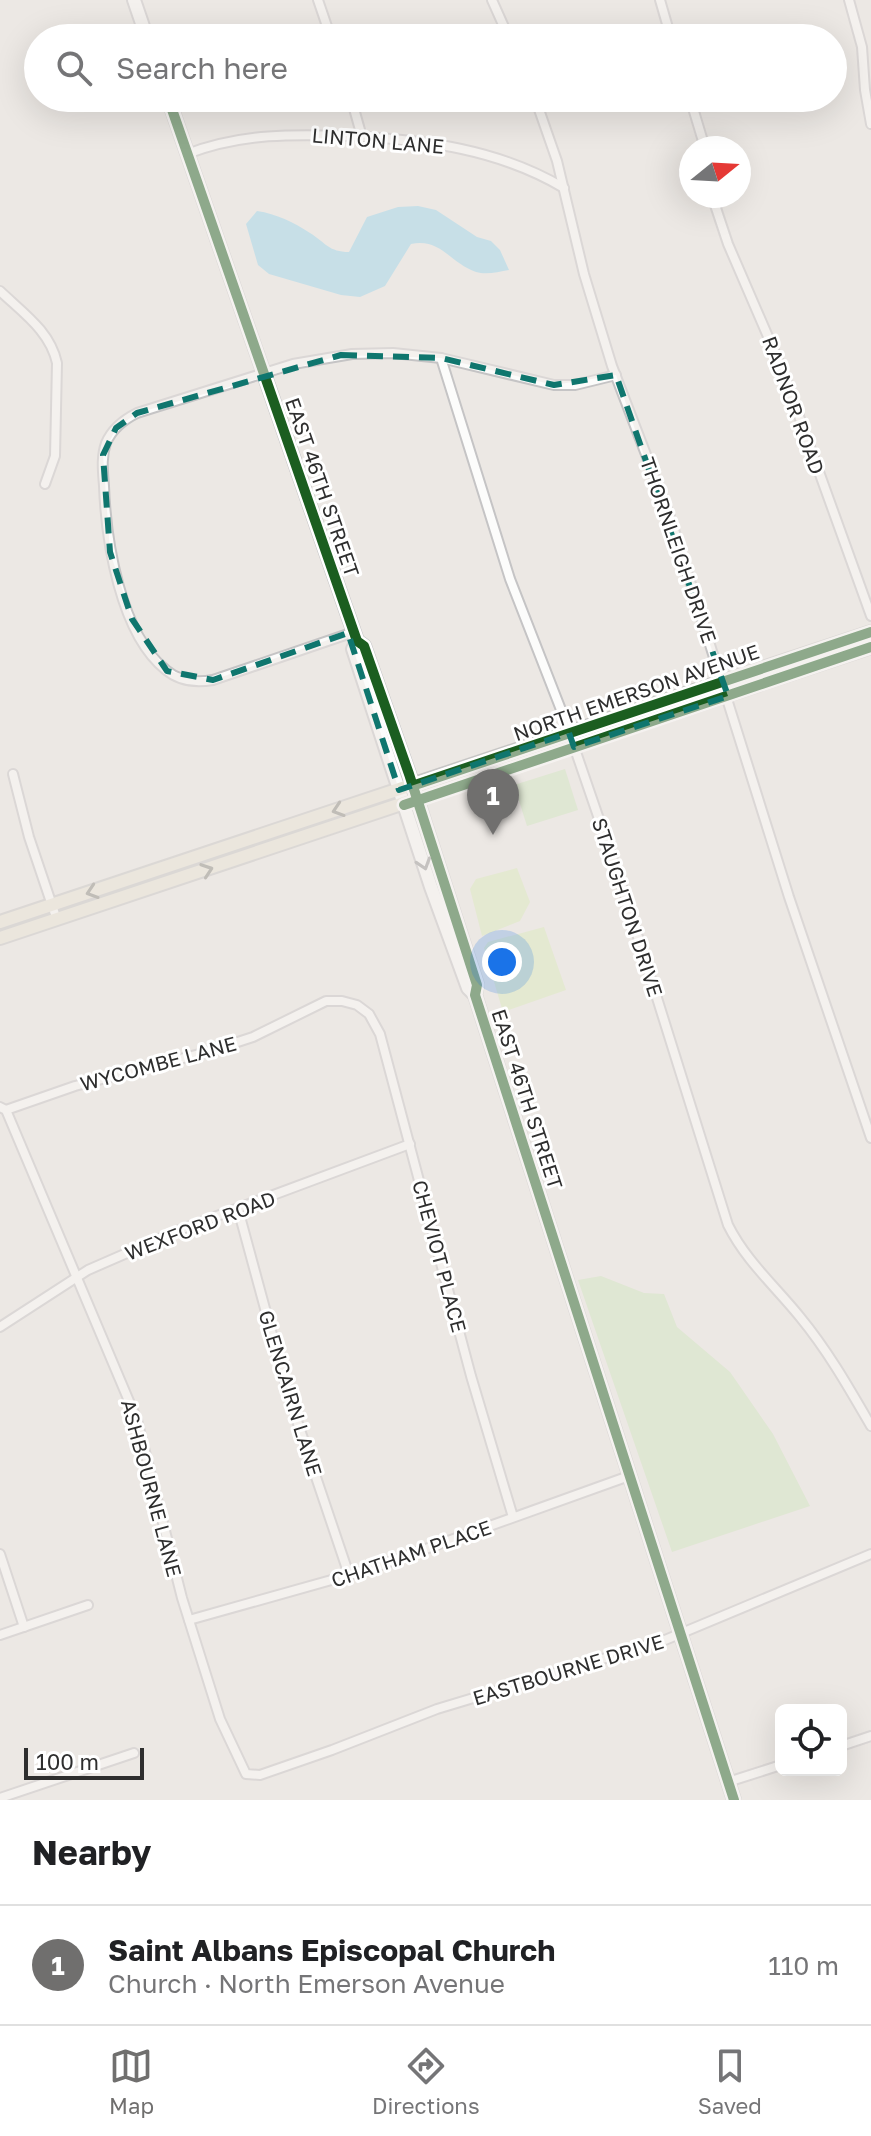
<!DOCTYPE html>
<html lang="en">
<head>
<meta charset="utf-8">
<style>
	:root { --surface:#fff; --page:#f6f6f6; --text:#202124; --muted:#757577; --line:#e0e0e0; --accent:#706f6e }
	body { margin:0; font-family:"Golos Text",sans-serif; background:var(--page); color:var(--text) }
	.controls { position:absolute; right:24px; bottom:24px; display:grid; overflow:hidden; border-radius:12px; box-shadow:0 8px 32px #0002 }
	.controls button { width:72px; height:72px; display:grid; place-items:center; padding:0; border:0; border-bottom:2px solid var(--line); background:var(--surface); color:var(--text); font:40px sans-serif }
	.compass { position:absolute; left:679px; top:136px; width:72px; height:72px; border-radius:50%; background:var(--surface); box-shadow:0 8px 32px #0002; rotate:72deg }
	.scale { position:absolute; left:24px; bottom:20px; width:120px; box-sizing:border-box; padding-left:8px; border:4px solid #2e2e2e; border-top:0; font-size:22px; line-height:28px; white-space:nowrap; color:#2e2e2e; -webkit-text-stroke:6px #fff; paint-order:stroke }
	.you { position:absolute; left:502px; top:962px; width:28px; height:28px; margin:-20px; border:6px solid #fff; border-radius:50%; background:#1a73e8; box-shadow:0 0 0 12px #1a73e833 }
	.badge { display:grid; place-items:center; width:52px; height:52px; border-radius:50%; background:var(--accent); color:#fff; font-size:26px; font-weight:700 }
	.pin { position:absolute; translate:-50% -66px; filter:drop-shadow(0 2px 4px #0008) }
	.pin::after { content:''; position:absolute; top:42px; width:28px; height:24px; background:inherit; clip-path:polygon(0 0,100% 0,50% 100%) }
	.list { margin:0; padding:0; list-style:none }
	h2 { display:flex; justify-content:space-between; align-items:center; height:104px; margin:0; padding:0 32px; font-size:34px }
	h2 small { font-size:26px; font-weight:400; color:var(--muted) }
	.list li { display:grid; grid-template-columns:52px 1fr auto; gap:24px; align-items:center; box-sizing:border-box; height:120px; padding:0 32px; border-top:2px solid var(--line) }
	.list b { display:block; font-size:30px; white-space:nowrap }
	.list p { margin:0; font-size:26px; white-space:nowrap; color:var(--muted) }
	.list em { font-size:26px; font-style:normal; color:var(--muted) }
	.icon { flex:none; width:44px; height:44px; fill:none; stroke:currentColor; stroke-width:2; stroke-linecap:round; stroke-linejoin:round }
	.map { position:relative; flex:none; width:871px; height:1800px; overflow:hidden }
	.search { position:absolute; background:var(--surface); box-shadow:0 8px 32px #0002; left:24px; right:24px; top:24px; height:88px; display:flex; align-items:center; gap:20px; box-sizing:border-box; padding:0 28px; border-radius:44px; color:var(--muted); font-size:30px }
	.sheet { height:224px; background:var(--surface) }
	nav { display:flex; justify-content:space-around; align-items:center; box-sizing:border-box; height:112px; border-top:2px solid var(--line); background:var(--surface); font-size:22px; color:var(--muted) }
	nav a { display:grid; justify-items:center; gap:4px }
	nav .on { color:var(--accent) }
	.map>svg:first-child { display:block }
	.green { fill:#cee6be }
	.pitch { fill:#d9eabb }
	.water { fill:#99d6ec }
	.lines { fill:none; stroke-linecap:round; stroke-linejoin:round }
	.minor-casing { stroke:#c5c4c5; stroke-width:12 }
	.secondary-casing { stroke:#c5c4c5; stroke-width:16 }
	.primary-casing { stroke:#c6c5c4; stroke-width:16 }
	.minor { stroke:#fcfcfb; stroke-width:8 }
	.secondary { stroke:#fcfcfb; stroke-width:12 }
	.primary { stroke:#e8e4d6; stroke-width:12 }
	.cycleway-casing { stroke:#fff; stroke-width:15 }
	.cycleway { stroke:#1b5e20; stroke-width:10 }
	.oneway { stroke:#8b8982 }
	.oneway2 { stroke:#959594 }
	.marked { fill:none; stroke:#0f766e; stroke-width:6; stroke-dasharray:16 10; stroke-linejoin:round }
	.labels { text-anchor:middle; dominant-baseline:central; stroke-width:6; stroke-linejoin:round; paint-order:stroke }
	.street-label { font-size:20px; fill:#2e2e2e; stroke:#fff }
</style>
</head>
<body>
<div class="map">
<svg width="871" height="1800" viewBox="0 0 871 1800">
	<rect width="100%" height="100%" fill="#ece8e4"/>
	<g class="green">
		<path d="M565,769L578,810L527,826L514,785Z"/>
		<path d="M601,1276L644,1293L664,1294L677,1327L730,1372L773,1434L810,1506L672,1552L578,1280Z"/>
	</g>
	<g class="pitch">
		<path d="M517,868L530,902L520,921L482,936L470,889L476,879Z"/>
		<path d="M544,927L566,990L503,1012L484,948L488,942Z"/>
	</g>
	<path class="water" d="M418,206L436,210L477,237L491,241L500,250L509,270C498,272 486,275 476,272C450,263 441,238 411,244L385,286L360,297L341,295L269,274L258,265L246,224L257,211C277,214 293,222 310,233C326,243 329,252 349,252L367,217L398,207Z"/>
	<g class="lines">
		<g class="minor-casing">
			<g id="minor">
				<path d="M318,0L331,38"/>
				<path d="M492,0L509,38"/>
				<path d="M660,0L671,38"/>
				<path d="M849,0L862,47L865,90L871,124"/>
				<path d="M351,98L362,137"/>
				<path d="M535,98L557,161L584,274L612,366L670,517L789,897L871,1138"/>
				<path d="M690,98L705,148"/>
				<path d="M187,154C242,133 294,134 351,136C426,140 498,149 564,188"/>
				<path d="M712,196L728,244L782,369L871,616"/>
				<path d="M0,291C23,313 50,331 57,363L55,456L45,484"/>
				<path d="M441,358L510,579L565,720L622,886L728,1225C746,1261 775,1286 800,1317C828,1351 849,1388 871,1426"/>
				<path d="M354,632L213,680C196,683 179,681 166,670C120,634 106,540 104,486C103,472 101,457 106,443C112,429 123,420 137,413L293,364L352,354L393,353L441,358L554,385H575L616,375"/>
				<path d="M13,774L29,837L57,920"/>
				<path d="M0,1107L6,1110L137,1420L182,1598L220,1719L246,1774L260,1775L332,1750L437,1709L665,1640L871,1554"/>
				<path d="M6,1110L75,1086L207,1052L253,1037L326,1001H342L357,1005L369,1014L380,1034L471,1376L513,1517"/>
				<path d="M238,1209L289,1397L349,1575"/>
				<path d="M0,1327L88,1270L182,1229L410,1144"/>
				<path d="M0,1554L24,1627"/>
				<path d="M189,1620L367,1570L629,1476"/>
				<path d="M0,1635L88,1605"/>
				<path d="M841,1746L871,1736"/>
				<path d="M728,1782L781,1765"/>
				<path d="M0,1798L134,1753"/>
			</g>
		</g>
		<g class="secondary-casing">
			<g id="secondary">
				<path d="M134,0L147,38"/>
				<path d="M168,98L357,641L364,646L409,774L477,985L475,995L734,1800"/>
				<path d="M357,641L353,649L431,887L468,988L475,995"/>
			</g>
		</g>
		<g class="primary-casing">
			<g id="primary">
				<path d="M0,922L871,632"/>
				<path d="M0,938L871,647"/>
			</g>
		</g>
		<use href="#minor" class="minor"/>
		<use href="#secondary" class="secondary"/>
		<use href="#primary" class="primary"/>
		<g class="cycleway-casing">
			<g id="cycleway">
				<path d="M168,98L357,641L364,646L409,774L477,985L475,995L734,1800"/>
				<path d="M412,786L871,632"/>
				<path d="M404,805L871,647"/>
			</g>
		</g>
		<use href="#cycleway" class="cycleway"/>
	</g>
	<defs><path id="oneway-chevron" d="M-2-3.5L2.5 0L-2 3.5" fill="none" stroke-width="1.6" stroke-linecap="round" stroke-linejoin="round" transform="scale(2)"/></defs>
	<g class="oneway">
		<use href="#oneway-chevron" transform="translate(338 810) rotate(162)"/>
		<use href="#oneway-chevron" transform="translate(207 870) rotate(-19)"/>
		<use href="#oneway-chevron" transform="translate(92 892) rotate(162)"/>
	</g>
	<use class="oneway2" href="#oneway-chevron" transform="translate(424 864) rotate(72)"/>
	<path d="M0 0H871V1800H0ZM341,355L441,358L554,385L616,375L728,696L574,747L569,733L399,790L348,633L213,680L167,671L132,619L110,552L103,455L116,428L137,413Z" fill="#ece8e4" fill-opacity=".55" fill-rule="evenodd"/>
	<path class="marked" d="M341,355L441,358L554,385L616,375L728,696L574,747L569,733L399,790L348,633L213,680L167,671L132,619L110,552L103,455L116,428L137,413Z"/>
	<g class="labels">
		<g class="street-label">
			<text transform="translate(378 140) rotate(5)">LINTON LANE</text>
			<text transform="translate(794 405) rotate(70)">RADNOR ROAD</text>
			<text transform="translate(323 487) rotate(71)">EAST 46TH STREET</text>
			<text transform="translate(679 550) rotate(71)">THORNLEIGH DRIVE</text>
			<text transform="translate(636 692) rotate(-19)">NORTH EMERSON AVENUE</text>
			<text transform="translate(628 907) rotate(72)">STAUGHTON DRIVE</text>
			<text transform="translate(158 1063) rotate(-15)">WYCOMBE LANE</text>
			<text transform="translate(528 1099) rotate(72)">EAST 46TH STREET</text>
			<text transform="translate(200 1225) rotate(-21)">WEXFORD ROAD</text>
			<text transform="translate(440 1256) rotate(75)">CHEVIOT PLACE</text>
			<text transform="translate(291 1393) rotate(73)">GLENCAIRN LANE</text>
			<text transform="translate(152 1488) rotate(75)">ASHBOURNE LANE</text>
			<text transform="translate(411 1553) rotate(-19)">CHATHAM PLACE</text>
			<text transform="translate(568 1669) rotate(-17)">EASTBOURNE DRIVE</text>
		</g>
	</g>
</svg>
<div class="controls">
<button><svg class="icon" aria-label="locate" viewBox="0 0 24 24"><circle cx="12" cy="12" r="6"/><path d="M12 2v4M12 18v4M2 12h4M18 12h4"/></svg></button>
</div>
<svg class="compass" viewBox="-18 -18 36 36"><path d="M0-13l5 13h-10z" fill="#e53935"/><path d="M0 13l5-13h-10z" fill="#757577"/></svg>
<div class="scale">100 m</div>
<div class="you"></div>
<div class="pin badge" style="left:493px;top:835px">1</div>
<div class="search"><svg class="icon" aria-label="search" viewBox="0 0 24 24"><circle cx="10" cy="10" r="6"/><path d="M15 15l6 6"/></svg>Search here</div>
</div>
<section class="sheet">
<h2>Nearby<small></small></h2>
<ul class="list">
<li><span class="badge">1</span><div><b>Saint Albans Episcopal Church</b><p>Church · North Emerson Avenue</p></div><em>110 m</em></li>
</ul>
</section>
<nav>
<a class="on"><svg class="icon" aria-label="map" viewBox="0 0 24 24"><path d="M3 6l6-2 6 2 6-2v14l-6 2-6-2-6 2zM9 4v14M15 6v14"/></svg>Map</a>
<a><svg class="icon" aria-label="directions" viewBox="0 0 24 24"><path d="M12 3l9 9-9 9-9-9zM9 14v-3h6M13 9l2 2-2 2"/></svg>Directions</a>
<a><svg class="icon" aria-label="saved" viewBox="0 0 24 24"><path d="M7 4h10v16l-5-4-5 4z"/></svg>Saved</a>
</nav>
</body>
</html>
